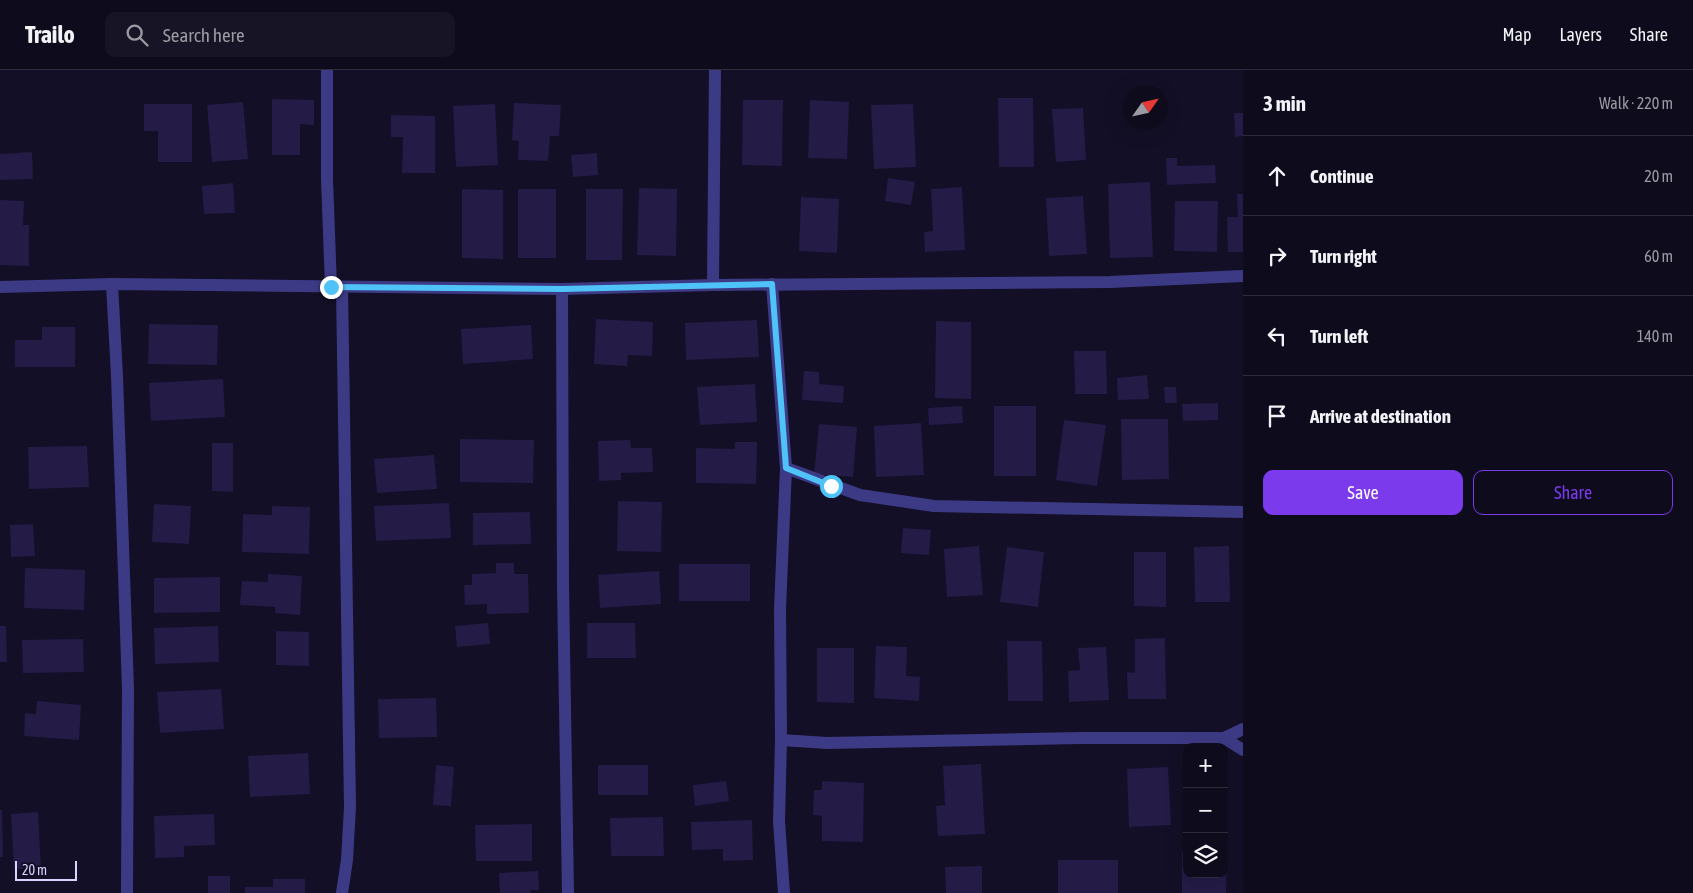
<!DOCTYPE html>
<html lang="en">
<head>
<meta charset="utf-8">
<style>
	:root { --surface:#0e0b1c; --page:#171425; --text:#f1f3f6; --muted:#9b9ba3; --line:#2e2b3b; --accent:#7c3aed }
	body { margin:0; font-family:"Asap Condensed",sans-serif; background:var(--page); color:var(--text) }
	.controls { position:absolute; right:15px; bottom:15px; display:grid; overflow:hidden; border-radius:10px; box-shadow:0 5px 20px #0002 }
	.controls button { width:45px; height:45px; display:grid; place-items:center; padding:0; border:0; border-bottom:1px solid var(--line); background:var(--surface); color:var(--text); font:25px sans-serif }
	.compass { position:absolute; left:1123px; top:15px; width:45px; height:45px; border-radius:50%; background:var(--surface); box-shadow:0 5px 20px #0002; rotate:56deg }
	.scale { position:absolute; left:15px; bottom:12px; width:62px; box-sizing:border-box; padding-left:5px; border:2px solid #d9d4ff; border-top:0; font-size:14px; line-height:18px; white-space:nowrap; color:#d9d4ff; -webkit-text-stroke:4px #130f26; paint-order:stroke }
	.stop { position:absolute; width:15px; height:15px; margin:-11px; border:4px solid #4fc3f7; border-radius:50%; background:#fff }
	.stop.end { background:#4fc3f7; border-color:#fff; box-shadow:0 1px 5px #0008 }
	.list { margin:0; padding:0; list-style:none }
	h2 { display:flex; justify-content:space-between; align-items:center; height:65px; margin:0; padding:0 20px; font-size:21px }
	h2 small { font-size:16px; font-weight:400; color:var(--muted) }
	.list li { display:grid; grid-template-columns:32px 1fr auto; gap:15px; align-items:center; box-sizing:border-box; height:80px; padding:0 20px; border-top:1px solid var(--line) }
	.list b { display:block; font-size:19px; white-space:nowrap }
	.list em { font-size:16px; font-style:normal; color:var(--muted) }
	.actions { display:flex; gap:10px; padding:15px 20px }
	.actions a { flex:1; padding:11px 0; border:1px solid var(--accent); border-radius:10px; text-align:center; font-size:18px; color:var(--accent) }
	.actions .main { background:var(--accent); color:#fff }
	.icon { flex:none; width:28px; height:28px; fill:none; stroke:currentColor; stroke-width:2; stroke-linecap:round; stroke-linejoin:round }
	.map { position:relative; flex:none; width:1243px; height:823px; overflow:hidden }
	header { display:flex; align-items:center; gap:30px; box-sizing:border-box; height:70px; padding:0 25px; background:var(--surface); border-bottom:1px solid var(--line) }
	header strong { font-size:24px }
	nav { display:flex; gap:28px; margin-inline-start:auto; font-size:18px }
	.search { width:350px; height:45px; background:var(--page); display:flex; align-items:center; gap:12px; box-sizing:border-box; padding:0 18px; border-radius:10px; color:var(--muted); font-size:19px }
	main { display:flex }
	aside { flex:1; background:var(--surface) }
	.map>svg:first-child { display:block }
	.building { fill:#241b47 }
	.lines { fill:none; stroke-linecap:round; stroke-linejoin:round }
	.minor { stroke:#3d3a85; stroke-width:12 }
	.route { stroke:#4fc3f7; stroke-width:6 }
</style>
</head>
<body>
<header>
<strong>Trailo</strong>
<div class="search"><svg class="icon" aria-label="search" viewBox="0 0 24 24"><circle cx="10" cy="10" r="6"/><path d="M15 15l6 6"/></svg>Search here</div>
<nav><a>Map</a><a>Layers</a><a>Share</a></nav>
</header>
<main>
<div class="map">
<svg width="1243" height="823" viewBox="0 0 1243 823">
	<rect width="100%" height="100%" fill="#130f26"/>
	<g class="building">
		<path d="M998,28H1033L1034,97H999Z"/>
		<path d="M272,29L314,30V55L300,54V85H272Z"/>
		<path d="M743,30H783L782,96L742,95Z"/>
		<path d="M810,30L849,32L847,89L808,88Z"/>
		<path d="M243,32L248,89L212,92L207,35Z"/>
		<path d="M514,33L561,35L559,66H550L548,91L518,90L519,71L512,70Z"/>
		<path d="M144,34H192V92H158V61H144Z"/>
		<path d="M495,34L498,95L456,97L453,36Z"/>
		<path d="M913,34L916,97L874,99L871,35Z"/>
		<path d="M1083,38L1086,90L1056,92L1052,39Z"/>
		<path d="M1234,43H1243V66L1235,67Z"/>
		<path d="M391,45L435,46V103H402L403,67H391Z"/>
		<path d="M32,82L33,109L0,110V84Z"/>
		<path d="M597,83L598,105L573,107L571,85Z"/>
		<path d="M1166,88H1177V96L1215,95L1216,113L1167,115Z"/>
		<path d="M888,108L915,112L911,135L885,131Z"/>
		<path d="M1150,112L1153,187L1110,188L1108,114Z"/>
		<path d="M233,113L235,143L204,144L202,116Z"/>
		<path d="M962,117L965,180L925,182L924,162L933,161L931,119Z"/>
		<path d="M639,118L677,119L676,186L637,185Z"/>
		<path d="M462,119L503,120V189L462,188Z"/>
		<rect x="518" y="119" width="38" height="69"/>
		<path d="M586,119H623L622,190H586Z"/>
		<path d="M1237,124H1243V182H1228L1227,147H1238Z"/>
		<path d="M1083,126L1087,184L1049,186L1046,128Z"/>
		<path d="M801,127L839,129L837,183L799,181Z"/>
		<path d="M0,130L24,131L23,155H29V196L0,195Z"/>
		<path d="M1175,131H1218L1217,182L1174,181Z"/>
		<path d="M596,249L653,252L652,286L628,285L627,296L594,294Z"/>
		<path d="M757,250L759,287L686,290L685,253Z"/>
		<path d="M936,251L971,252V329L935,328Z"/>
		<path d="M149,254L218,255L217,295L148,294Z"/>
		<path d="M531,255L533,289L463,294L461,259Z"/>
		<path d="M42,257H75V297H15V270H42Z"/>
		<path d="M1074,281H1106L1107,324H1075Z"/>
		<path d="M804,301L819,302V314L844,316L843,333L802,330Z"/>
		<path d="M1147,305L1149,329L1118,330L1117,308Z"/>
		<path d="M223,309L225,347L151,351L149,313Z"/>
		<path d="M755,314L757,352L700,355L697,317Z"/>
		<path d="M1164,317H1176L1177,333H1165Z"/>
		<path d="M1218,333V350L1183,351L1182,334Z"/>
		<path d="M962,336L963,353L929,355L928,338Z"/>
		<rect x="994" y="336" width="42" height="70"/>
		<path d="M1121,349H1168L1169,409L1122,410Z"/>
		<path d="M1064,350L1106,355L1097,416L1056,410Z"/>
		<path d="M921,353L924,405L876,407L874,356Z"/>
		<path d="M819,354L857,357L853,407L814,404Z"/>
		<path d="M460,369L534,370L533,413L460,412Z"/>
		<path d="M630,370L631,378H652L653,402L621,403V410L599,411L598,371Z"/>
		<path d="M735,372H757L756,414L696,413V378L735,379Z"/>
		<path d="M212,373H233V422L212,421Z"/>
		<path d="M87,376L89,417L29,419L28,377Z"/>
		<path d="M434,385L437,419L377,423L374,389Z"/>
		<path d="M618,431L662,432L661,482L617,481Z"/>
		<path d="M449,433L451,468L376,471L374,436Z"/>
		<path d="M154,434L191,436L189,474L152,472Z"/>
		<path d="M272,436L310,437L309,484L242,482L243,444L272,445Z"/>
		<path d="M530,442L531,474L473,475V443Z"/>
		<path d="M33,454L35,486L11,487L10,455Z"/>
		<path d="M903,458L931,460L929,485L901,483Z"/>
		<path d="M979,476L983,525L947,527L944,479Z"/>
		<path d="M1229,476L1230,532H1195L1194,477Z"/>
		<path d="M1007,477L1044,482L1038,537L1000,532Z"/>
		<path d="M1134,482H1166V537L1134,536Z"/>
		<path d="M496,493H514V504H528L529,543L487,544V534L465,535L464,515H472V504L496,503Z"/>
		<rect x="679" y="494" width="71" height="37"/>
		<path d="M25,498L85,500L84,540L24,538Z"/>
		<path d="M659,501L661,534L600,538L598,505Z"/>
		<path d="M268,504L302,506L300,545L275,543V537L240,535L242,511L268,512Z"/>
		<path d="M220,507V542L154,543V508Z"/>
		<path d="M488,553L490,574L457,577L455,556Z"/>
		<path d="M587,553H635L636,588H587Z"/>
		<path d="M0,556H6L7,592H0Z"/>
		<path d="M218,556L219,592L155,594L154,558Z"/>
		<path d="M276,561L309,562V596L276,595Z"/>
		<path d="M1165,568L1166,629H1128L1127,602L1135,603V569Z"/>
		<path d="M83,569L84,602L23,603L22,570Z"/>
		<path d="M1007,571H1042L1043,631H1008Z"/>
		<path d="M876,576L907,577L906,606L920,607L919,631L874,628Z"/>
		<path d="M1106,577L1109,630L1069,632L1068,601L1080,600L1078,578Z"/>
		<path d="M817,578H854V633L817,632Z"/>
		<path d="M221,619L224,659L160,663L157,622Z"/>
		<path d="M436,628L437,667L379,668L378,629Z"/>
		<path d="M37,631L81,635L79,670L24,666L25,643L36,644Z"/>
		<path d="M308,683L310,724L250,727L248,686Z"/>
		<path d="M981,694L985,764L938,766L936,736L945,735L943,696Z"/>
		<path d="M436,695L454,697L451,736L433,735Z"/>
		<rect x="598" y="695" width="50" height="30"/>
		<path d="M1168,697L1171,755L1129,757L1127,699Z"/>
		<path d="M726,711L729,731L695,736L693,715Z"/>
		<path d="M822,711L864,713L863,772L822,771V746L813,745L814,720H822Z"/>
		<path d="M0,740H2L3,787H0Z"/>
		<path d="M38,742L41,798L14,799L11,744Z"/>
		<path d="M214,744L215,775L184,776V787L155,788L154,746Z"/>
		<path d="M663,747L664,786H611L610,748Z"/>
		<path d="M752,750L753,790L723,791V779L692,780L691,752Z"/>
		<path d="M532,754V791H476L475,755Z"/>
		<path d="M1182,783H1187V804H1224V784H1227L1226,823H1182Z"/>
		<rect x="1058" y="790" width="60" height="33"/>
		<path d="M982,796V823H946L945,797Z"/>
		<path d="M538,801L539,820H530V823H500L499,803Z"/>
		<rect x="208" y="806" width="22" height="17"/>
		<path d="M273,809H305V823H245V817H273Z"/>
	</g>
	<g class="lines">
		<g class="minor">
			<path d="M327,0V109L331,217"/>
			<path d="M112,214L117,306L128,618L127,823"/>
			<path d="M772,214L786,398L780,539L781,670L779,751L784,823"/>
			<path d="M713,215L715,0"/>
			<path d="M0,217L112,214L562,219L713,215L1110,212L1243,206"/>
			<path d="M342,217L350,737L347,790L342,823"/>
			<path d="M562,219L563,515L568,823"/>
			<path d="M786,398L860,425L934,436L1243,442"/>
			<path d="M1224,668L1243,680"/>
			<path d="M781,670L827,673L1081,668H1224L1243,659"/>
		</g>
	</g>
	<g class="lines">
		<path class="route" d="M331,217L562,219L772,214L786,398L831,416"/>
	</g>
</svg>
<div class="controls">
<button>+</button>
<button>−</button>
<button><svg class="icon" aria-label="layers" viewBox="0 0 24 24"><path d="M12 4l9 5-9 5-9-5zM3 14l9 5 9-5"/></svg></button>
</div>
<svg class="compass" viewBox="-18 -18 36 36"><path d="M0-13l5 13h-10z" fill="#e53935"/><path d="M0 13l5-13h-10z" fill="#9b9ba3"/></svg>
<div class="scale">20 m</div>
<div class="stop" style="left:831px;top:416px"></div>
<div class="stop end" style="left:331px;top:217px"></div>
</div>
<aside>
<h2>3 min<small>Walk · 220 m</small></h2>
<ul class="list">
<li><svg class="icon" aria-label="ahead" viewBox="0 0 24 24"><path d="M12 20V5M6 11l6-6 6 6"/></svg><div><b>Continue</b></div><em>20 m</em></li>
<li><svg class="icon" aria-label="right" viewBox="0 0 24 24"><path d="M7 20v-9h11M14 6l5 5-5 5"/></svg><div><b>Turn right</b></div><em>60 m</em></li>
<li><svg class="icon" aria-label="left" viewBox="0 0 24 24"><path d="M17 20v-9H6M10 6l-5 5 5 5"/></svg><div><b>Turn left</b></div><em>140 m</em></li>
<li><svg class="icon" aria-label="arrive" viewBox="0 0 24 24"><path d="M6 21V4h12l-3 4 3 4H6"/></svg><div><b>Arrive at destination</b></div></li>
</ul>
<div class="actions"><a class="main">Save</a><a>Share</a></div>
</aside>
</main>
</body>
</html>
